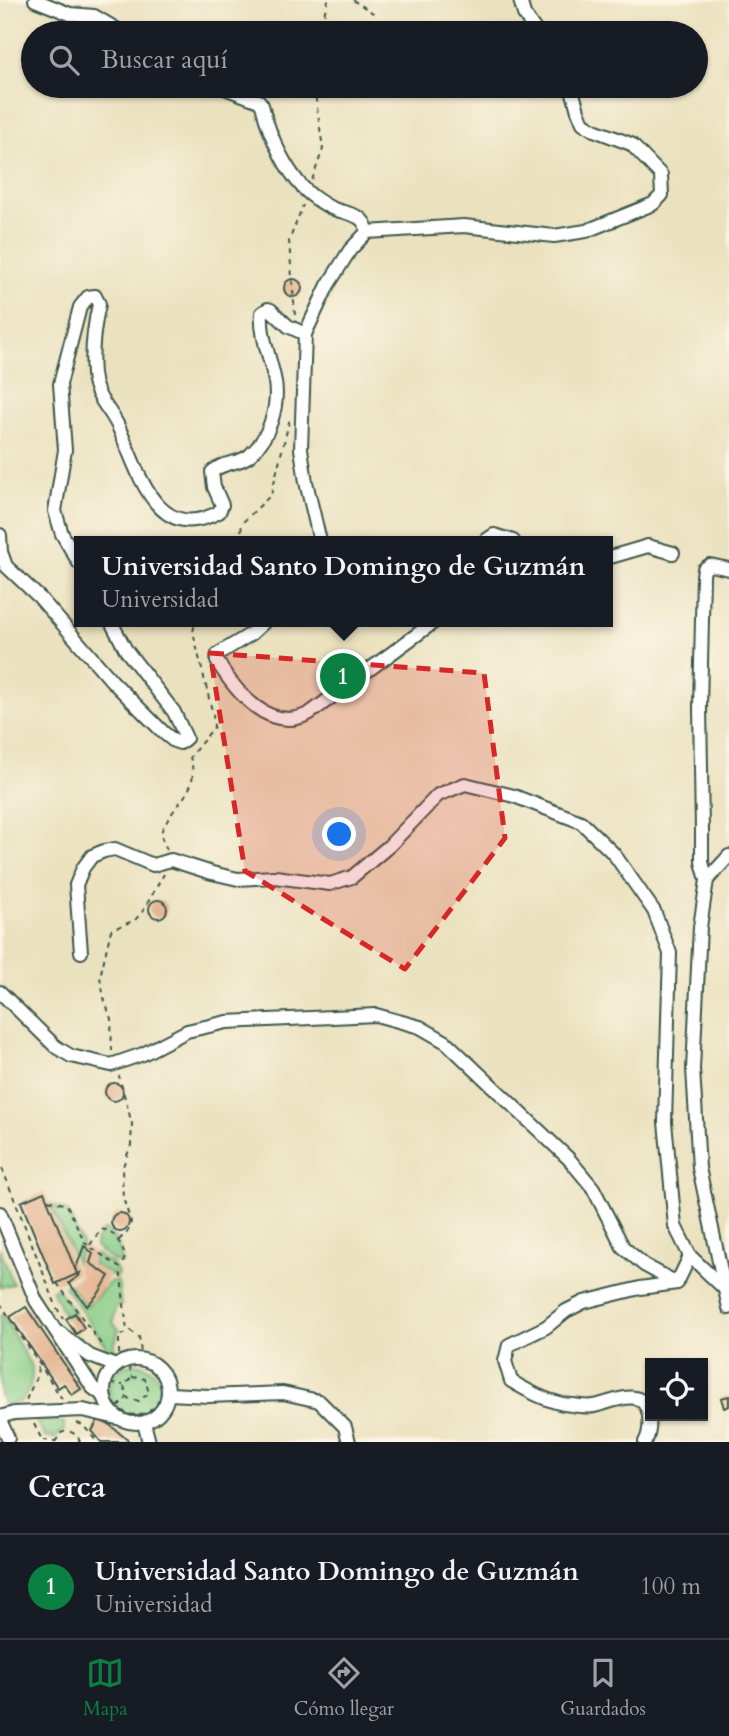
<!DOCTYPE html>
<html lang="es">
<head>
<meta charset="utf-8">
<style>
	:root { --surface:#171b24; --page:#20242c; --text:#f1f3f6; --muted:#9ea1a6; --line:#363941; --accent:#0b8043 }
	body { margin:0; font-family:Cardo,serif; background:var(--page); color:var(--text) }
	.controls { position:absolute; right:21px; bottom:21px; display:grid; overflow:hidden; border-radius:0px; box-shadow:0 2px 5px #0004 }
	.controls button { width:63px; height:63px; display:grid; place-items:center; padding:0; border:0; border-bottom:2px solid var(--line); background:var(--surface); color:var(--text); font:35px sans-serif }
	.you { position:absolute; left:340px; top:835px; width:24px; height:24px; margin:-18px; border:5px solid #fff; border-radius:50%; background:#1a73e8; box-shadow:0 0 0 10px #1a73e833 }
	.badge { display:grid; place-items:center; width:46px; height:46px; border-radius:50%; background:var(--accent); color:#fff; font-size:23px; font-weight:700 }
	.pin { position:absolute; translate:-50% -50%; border:4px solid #fff; box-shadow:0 2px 7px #0006 }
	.popup { position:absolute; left:74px; top:536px; width:539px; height:91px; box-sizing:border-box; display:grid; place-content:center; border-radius:0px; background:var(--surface); filter:drop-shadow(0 2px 5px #0005); font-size:23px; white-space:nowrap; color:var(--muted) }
	.popup b { font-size:26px; color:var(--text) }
	.popup::after { content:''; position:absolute; left:50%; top:100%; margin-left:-14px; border:14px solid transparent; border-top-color:var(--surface) }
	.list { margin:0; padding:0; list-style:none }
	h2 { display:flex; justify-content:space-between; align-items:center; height:91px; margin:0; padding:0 28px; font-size:30px }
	h2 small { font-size:23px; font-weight:400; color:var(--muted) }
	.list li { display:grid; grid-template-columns:46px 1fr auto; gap:21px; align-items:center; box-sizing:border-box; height:105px; padding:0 28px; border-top:2px solid var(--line) }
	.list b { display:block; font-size:26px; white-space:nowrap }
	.list p { margin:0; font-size:23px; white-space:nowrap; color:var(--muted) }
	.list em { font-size:23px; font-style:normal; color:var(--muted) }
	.icon { flex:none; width:38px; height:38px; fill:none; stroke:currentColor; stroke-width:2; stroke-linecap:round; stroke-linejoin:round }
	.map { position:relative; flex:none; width:729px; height:1442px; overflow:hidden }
	.search { position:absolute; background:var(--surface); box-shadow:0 2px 5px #0004; left:21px; right:21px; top:21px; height:77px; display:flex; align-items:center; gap:18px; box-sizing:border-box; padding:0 24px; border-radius:38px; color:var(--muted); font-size:26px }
	.sheet { height:196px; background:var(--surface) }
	nav { display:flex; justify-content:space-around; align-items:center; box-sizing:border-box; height:98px; border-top:2px solid var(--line); background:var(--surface); font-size:19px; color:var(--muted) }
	nav a { display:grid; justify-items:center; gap:4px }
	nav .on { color:var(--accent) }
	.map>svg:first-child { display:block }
	.green { fill:#88ce89; stroke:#54865e; stroke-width:2 }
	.building { fill:#e2af89 }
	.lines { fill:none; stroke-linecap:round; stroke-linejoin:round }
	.minor-casing { stroke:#3d5649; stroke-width:16 }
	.path { stroke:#3d5649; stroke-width:2; stroke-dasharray:5 5; stroke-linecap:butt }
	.minor { stroke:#fff; stroke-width:12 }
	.marked { fill:#d62828; fill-opacity:0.2; stroke:#d62828; stroke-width:5; stroke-dasharray:14 9; stroke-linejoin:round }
</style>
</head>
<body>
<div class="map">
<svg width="729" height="1442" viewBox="0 0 729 1442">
	<rect width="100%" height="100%" fill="#fcf5e5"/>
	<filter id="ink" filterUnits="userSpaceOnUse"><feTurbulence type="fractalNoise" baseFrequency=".0143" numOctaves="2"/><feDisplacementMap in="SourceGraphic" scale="14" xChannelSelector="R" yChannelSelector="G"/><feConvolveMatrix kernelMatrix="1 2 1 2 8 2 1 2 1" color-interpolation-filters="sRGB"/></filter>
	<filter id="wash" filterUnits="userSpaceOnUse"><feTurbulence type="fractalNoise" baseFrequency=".00686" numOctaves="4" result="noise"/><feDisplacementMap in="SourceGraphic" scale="28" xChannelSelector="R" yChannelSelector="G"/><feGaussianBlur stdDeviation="1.57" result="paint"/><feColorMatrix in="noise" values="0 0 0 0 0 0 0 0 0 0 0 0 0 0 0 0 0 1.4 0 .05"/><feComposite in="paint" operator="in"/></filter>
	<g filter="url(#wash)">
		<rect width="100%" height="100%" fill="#eae1be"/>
		<g class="green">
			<path d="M51,1205L67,1211L82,1244L76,1263Z"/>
			<path d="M104,1230C116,1235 121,1250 122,1262H115L95,1247L96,1240Z"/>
			<path d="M0,1248L13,1284L0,1287Z"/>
			<path d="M95,1254L113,1265L118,1273L117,1278L92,1263Z"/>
			<path d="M111,1281L118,1282L121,1306L115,1307L113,1323L119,1329L115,1343V1351L106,1350L105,1344L64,1286L68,1283L87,1307Z"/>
			<path d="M56,1288L74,1312L65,1317L52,1290Z"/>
			<path d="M3,1315L32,1368C33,1387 24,1409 3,1403L0,1396V1316Z"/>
			<circle cx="135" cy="1390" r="26"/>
			<path d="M43,1420L64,1422V1430L55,1438L45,1437L36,1421Z"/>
		</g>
		<g id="blocks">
			<g class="building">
				<circle cx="293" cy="288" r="9"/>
				<circle cx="158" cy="909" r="9"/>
				<circle cx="114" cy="1092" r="9"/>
				<path d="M44,1192L77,1274L55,1284L21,1202Z"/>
				<circle cx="120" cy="1222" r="9"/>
				<path d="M84,1246L93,1253L90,1263L109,1276L99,1293L87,1306L69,1283L79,1276L80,1273L78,1274L76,1268Z"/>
				<path d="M26,1307L81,1389L72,1395L64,1384L58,1388L10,1317Z"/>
				<path d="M75,1313L84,1328L76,1334L66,1319Z"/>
				<path d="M729,1396V1406L724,1408L721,1398Z"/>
				<path d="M98,1420L110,1425L130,1442H101L92,1431Z"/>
			</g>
		</g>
	</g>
	<g filter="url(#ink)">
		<use href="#blocks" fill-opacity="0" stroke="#3d5649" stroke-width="2"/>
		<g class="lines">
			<g class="minor-casing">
				<g id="minor">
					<path d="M35,0L70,14L94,16L123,33"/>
					<path d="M520,0L524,14L537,33"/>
					<path d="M219,86L259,101L262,105C269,136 289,180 315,198C321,202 328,207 334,209C347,214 366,214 367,232L350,250L328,285L305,334L301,449L306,482L320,541"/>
					<path d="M367,232L464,226L554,236L586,231L653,204L662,195L661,175L631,144L594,130L583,123L578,111L571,86"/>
					<path d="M0,535L1,552L6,566L40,598L112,681L164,733L174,741L180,743L186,738L174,712L126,650L111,622"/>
					<path d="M485,541L494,535L513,541"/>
					<path d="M607,558L648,546L673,553"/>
					<path d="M79,563L62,534L55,511L65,450L60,384L80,307L88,297L95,296L99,304C94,326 91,351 93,374C95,398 109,407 118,426C138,469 155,546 219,512L222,505L214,487L212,472C223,461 238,465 250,455C269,438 279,407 275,382C271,359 260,336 262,313L268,309L271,310L288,326L305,334"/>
					<path d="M264,622L251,634L218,654L217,661C235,691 270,735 310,713L434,622"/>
					<path d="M729,856L707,880L700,927L693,1069L699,1168L729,1308"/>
					<path d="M707,880L702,862V830L700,707L703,576L704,569L710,565L729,569"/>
					<path d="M81,952L76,885L83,868L92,856L104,851L115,849L153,865L171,860L212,873L238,879L275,877L330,884L352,877L389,846L438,795L465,784L514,796L581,822L614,854L654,911L670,953L665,1122L675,1226L690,1256L729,1293"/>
					<path d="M0,992L56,1047L71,1056L111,1065L143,1054L187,1031L227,1022L376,1015L420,1027L446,1042L569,1159L593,1188L623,1247L644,1265L677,1283L690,1256"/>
					<path d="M0,1213L36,1301L93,1388L104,1396"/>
					<path d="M60,1333L90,1356L116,1366"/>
					<circle cx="136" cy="1391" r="32"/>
					<path d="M169,1394L209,1396L283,1393L319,1401L345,1427L349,1442"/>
					<path d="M0,1417L14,1413L83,1410L117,1418"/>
					<path d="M0,1420L8,1438"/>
					<path d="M144,1423L149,1442"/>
					<path d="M645,1442C649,1435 650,1424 649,1415C643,1384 612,1403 594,1406C588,1407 579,1406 572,1405C552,1404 529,1392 511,1381L505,1361L509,1345L546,1327L566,1311L584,1302L640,1288L677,1283"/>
				</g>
			</g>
			<g class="path">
				<path d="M353,0L373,13L377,33"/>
				<path d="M319,33L328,0"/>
				<path d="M312,180L323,149L314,86"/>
				<path d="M295,315L289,241L303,205"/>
				<path d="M240,541L242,523L271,495L290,418"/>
				<path d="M167,850C166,846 161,839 161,834C161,831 164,826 166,823C180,797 200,790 190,757L214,727L213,715L193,632L195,622"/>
				<path d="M112,1051L111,1019L104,998L100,977L111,930L135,920L143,911L164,874"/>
				<path d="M2,1168L57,1308L63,1319"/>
				<path d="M48,1200L67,1205L85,1243L120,1268L127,1331"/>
				<path d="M119,1240L128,1231L131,1222L123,1198L122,1169L131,1145L132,1124L119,1076"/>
				<path d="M90,1245L101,1229L110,1231C119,1240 130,1255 121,1267"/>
				<path d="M57,1283L103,1347"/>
				<path d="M0,1303L62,1399"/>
				<path d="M119,1354V1336L131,1331L139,1337L142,1360"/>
				<circle cx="136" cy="1390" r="25"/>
				<path d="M129,1366L132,1376"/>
				<path d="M132,1377L145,1379L149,1393L139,1401L127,1398L124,1386Z"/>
				<path d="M111,1384L123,1385"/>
				<path d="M26,1400L37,1376L38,1366"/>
				<path d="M118,1407L126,1399"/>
				<path d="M77,1423L83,1425L97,1442"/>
				<path d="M34,1424L43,1442"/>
				<path d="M43,1440L55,1441"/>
				<path d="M55,1442L61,1433C69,1429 77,1433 80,1442"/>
			</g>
			<use href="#minor" class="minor"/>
		</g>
	</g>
	<path class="marked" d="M210,653L484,673L505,838L405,969L245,871Z"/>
</svg>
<div class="controls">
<button><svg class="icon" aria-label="locate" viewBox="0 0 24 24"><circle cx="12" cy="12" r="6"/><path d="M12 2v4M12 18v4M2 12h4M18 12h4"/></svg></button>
</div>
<div class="you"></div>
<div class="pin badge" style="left:343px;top:676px">1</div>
<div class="popup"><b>Universidad Santo Domingo de Guzmán</b>Universidad</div>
<div class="search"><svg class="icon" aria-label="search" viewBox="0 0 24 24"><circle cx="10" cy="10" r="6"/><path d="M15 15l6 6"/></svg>Buscar aquí</div>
</div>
<section class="sheet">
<h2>Cerca<small></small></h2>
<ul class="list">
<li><span class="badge">1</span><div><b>Universidad Santo Domingo de Guzmán</b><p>Universidad</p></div><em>100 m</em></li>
</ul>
</section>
<nav>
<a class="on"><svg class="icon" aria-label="map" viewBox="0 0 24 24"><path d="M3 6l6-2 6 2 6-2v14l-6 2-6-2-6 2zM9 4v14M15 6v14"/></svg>Mapa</a>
<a><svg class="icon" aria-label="directions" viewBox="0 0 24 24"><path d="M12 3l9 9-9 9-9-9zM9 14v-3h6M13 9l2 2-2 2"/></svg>Cómo llegar</a>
<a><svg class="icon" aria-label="saved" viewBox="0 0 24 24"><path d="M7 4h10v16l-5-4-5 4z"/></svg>Guardados</a>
</nav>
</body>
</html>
